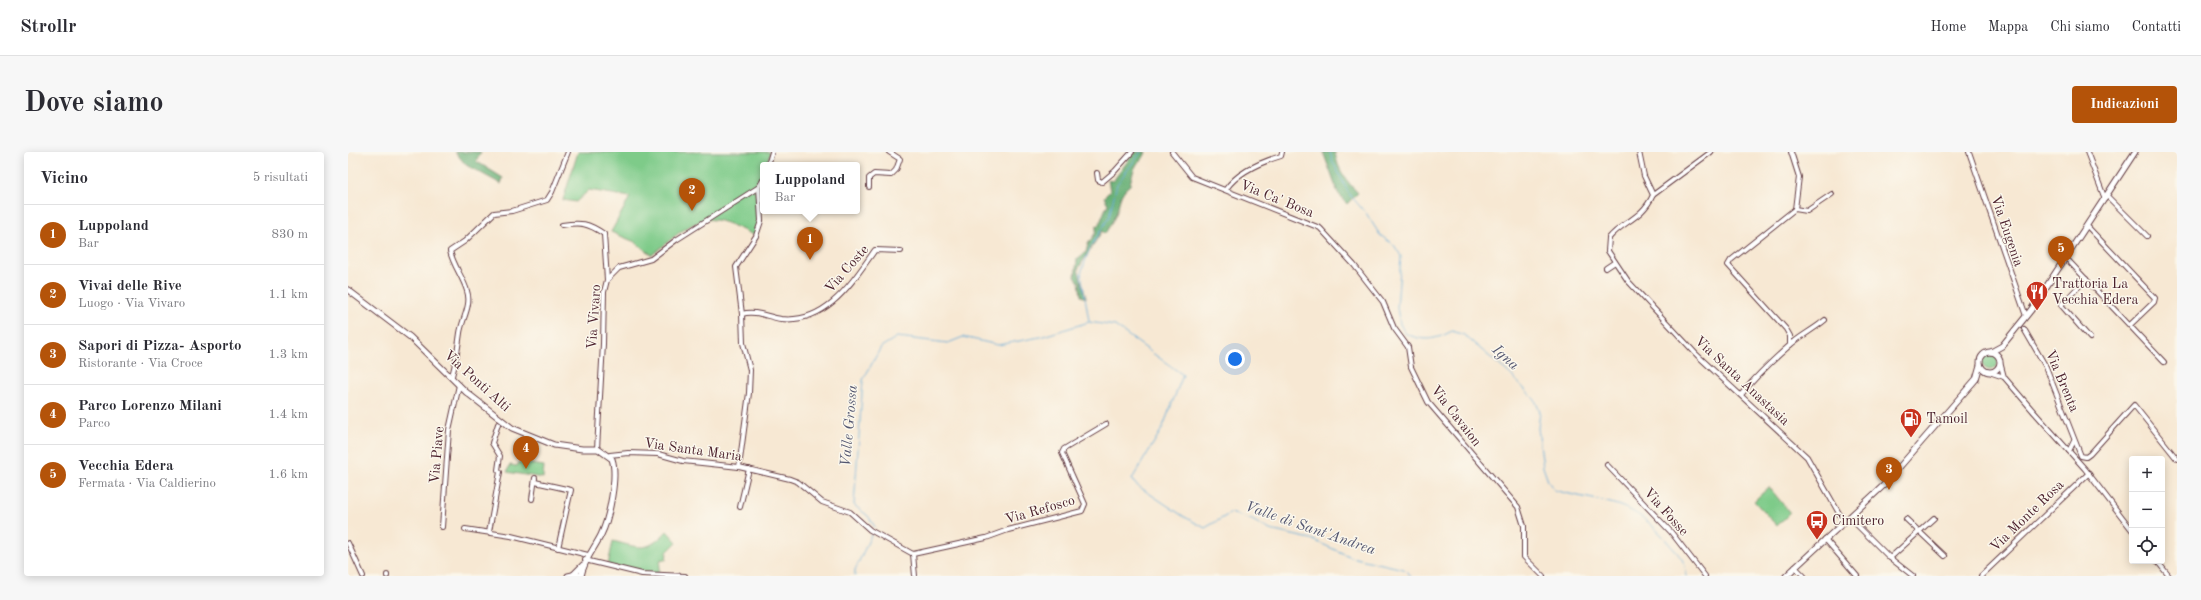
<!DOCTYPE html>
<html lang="it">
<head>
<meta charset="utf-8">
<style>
	:root { --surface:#fff; --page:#f7f7f7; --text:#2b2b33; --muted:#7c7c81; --line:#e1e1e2; --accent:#b45309 }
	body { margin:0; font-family:"Old Standard TT",serif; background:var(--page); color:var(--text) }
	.controls { position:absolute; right:12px; bottom:12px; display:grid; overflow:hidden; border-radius:4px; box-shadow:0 2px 10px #0003 }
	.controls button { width:36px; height:36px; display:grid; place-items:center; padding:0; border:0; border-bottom:1px solid var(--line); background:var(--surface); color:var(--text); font:20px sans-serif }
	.you { position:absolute; left:887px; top:207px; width:14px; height:14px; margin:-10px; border:3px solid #fff; border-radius:50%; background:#1a73e8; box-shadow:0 0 0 6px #1a73e833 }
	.badge { display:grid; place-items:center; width:26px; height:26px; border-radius:50%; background:var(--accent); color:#fff; font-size:13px; font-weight:700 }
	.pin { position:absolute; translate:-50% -33px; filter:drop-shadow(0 1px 2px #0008) }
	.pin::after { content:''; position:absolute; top:21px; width:14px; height:12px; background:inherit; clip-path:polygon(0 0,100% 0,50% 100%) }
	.popup { position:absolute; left:412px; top:10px; width:100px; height:52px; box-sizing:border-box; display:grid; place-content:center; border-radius:4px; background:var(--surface); filter:drop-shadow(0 1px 3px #0005); font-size:13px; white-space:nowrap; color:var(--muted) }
	.popup b { font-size:15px; color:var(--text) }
	.popup::after { content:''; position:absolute; left:50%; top:100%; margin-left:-8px; border:8px solid transparent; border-top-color:var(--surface) }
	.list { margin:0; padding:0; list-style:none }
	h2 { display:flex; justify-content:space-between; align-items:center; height:52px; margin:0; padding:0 16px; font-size:17px }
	h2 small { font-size:13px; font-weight:400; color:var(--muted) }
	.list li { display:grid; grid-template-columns:26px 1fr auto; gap:12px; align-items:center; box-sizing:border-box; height:60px; padding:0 16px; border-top:1px solid var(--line) }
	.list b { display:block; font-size:15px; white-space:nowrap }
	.list p { margin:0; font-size:13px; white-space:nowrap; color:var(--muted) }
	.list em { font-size:13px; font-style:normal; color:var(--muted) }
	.icon { flex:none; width:22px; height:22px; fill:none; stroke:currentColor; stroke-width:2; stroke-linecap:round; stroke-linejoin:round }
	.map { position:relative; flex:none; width:1829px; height:424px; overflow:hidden; border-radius:4px }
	header { display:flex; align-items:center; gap:24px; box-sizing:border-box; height:56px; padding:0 20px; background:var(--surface); border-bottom:1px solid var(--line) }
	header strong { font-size:19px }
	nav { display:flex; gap:22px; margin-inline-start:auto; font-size:14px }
	.intro { display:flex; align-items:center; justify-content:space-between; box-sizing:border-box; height:96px; padding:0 24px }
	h1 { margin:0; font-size:28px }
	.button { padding:10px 18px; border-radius:4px; background:var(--accent); color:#fff; font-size:14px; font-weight:700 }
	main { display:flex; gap:24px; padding:0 24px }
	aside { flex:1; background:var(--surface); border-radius:4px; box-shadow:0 2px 10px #0003 }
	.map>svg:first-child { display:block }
	.green { fill:#7ecb89; stroke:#64755a }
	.forest { fill:#66af75; stroke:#586750 }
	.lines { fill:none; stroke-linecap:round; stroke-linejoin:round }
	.stream { stroke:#60a9d7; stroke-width:1 }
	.minor-casing { stroke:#643d44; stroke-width:6 }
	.major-casing { stroke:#643d44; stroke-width:7 }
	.minor { stroke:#fff; stroke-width:4 }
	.major { stroke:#fff; stroke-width:5 }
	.labels { text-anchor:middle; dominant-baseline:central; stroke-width:3; stroke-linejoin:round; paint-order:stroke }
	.street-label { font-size:14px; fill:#4a1f2b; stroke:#fbf7ec }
	.poi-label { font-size:14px; fill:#4a1f2b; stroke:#fbf7ec; text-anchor:start }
	.water-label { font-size:15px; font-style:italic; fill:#535670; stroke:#fbf7ec }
</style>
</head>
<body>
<header>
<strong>Strollr</strong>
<nav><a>Home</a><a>Mappa</a><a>Chi siamo</a><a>Contatti</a></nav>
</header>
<div class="intro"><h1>Dove siamo</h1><a class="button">Indicazioni</a></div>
<main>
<aside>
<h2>Vicino<small>5 risultati</small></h2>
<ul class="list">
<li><span class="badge">1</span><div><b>Luppoland</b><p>Bar</p></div><em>830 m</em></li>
<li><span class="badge">2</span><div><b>Vivai delle Rive</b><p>Luogo · Via Vivaro</p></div><em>1.1 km</em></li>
<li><span class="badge">3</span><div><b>Sapori di Pizza- Asporto</b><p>Ristorante · Via Croce</p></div><em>1.3 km</em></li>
<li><span class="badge">4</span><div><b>Parco Lorenzo Milani</b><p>Parco</p></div><em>1.4 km</em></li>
<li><span class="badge">5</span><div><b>Vecchia Edera</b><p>Fermata · Via Caldierino</p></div><em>1.6 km</em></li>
</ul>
</aside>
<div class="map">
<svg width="1829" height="424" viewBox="0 0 1829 424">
	<rect width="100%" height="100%" fill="#fbf7ec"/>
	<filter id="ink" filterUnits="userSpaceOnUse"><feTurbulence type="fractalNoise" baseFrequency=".025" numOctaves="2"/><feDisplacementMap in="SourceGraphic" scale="8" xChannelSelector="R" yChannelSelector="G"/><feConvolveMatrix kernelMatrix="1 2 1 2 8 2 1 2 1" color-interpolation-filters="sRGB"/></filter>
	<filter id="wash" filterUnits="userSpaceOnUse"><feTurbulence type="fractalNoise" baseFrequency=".012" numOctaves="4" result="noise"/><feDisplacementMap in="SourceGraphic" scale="16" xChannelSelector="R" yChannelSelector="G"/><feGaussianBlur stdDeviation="0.9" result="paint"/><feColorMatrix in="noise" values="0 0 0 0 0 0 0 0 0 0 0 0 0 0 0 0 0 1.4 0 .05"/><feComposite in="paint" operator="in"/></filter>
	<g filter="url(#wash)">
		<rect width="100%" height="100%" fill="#f7e8d3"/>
		<g class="green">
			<path d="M230,0H422L419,13H415V25L409,35L413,69L408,84C395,79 381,70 367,68C345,64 320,91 304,103L287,90L263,80L282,45L241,38L228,50L215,48Z"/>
			<circle cx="1642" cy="210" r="8"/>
			<path d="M171,310L196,314L195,326L159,320L162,313L169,314Z"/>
			<path d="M1421,335L1442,361L1429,374L1406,349Z"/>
			<path d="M319,379L329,390L319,400L318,408L313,407L310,422L260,413L265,389C293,396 298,401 319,379Z"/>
		</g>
		<g class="forest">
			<path d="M107,0H133L128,9L155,26L153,32L118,13Z"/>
			<path d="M786,0H798C794,10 794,6 789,12C785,18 783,27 782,33C771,41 772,50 768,62C765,69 760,76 757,82L754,79L730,117L738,146L733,144L731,130L727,125L729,107L738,100L740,92L748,80V75C754,70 755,60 760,52L756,45L762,39L760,28L765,29Z"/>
			<path d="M975,0H987C990,19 998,28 1010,41L999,52L990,41Z"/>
		</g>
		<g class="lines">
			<g class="stream">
				<path d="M982,0L984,8L1001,42L1018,61L1032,83L1046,93L1053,104L1049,156L1052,172L1057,181C1074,190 1088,188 1104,179L1116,183L1162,222L1187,248L1192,260L1190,276L1195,315L1200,329L1206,338C1259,353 1284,345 1322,393C1331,403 1339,410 1338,424"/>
				<path d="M741,169L733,121L742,96L761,65L769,32L793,0"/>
				<path d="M527,375L520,364L506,353L515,228L533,195L549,185L600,191L615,185L650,193L692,185L741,170L767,174L835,223L814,277L784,327L787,332L835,364L857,376L883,361L904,368L922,378L963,387L1003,405L1056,417L1063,424"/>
				<path d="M507,424V418L524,381"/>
			</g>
		</g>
	</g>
	<g filter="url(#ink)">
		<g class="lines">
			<g class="minor-casing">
				<g id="minor">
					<path d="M824,0L844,25L972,76L1006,113L1035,150L1046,176L1060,195L1063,215L1080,250L1170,355L1176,374V405L1195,424"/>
					<path d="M1291,0L1296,24L1305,43C1294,67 1275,69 1261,86L1260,99L1280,129L1349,203L1459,305L1496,370"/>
					<path d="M1621,0L1678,164"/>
					<path d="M1739,0L1757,47"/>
					<path d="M420,13L424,0"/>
					<path d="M749,21L750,28L754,30L767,19L784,0"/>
					<path d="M521,35V26L526,22L543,23L548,18L552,7L541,0"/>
					<path d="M878,37C890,20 913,10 933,4L934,0"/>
					<path d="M1305,43L1363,0"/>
					<path d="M1759,44L1799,84"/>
					<path d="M1447,57L1459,59L1484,42"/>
					<path d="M214,73C233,70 240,71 256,82L259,128"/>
					<path d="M1739,74L1807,146L1806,150L1782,173"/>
					<path d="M1718,106L1816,210"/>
					<path d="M1258,116L1267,110"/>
					<path d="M1738,127L1713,153L1742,186"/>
					<path d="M394,162C408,158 419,165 433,167C479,172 504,130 527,98L553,99"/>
					<path d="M1676,177L1698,215L1733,304L1738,305L1742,302L1786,253L1829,307"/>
					<path d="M1442,193V184L1438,177L1380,113L1383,108L1447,57L1451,25L1443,0"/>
					<path d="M1652,210L1656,225"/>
					<path d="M1644,221L1656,225L1686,260L1737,317L1784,378"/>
					<path d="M104,224C108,210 110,196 112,181C114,167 124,153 119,139C115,125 105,113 102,99L117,89L146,61L164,59L199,48L204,40L220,0"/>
					<path d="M1393,243C1407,225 1424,209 1441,194C1452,184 1465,178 1477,168"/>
					<path d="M249,297L255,192L256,140L259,128L271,116L303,107L328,88L411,35L415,28"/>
					<path d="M1721,299L1726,289"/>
					<path d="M262,303L280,301L310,302L335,309L391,315L442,327L450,330L474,350L502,360L522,378L565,402"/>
					<path d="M1259,313L1323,380L1357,424"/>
					<path d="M391,315L401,241L402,218L395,191L394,162L388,115L408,84L413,69L411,35"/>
					<path d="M187,330L223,338L210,396"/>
					<path d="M184,347L187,326"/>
					<path d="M392,355L401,317"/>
					<path d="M1501,365L1542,406L1565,424"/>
					<path d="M1558,367L1597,404"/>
					<path d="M94,375L101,278L111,233"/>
					<path d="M117,377L163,384L240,403"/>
					<path d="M141,380L152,320L150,318L152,304L144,291L150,272"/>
					<path d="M1477,387L1509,424"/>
					<path d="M0,391L15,424"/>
					<path d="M565,402L638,386L660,378L734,359L737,352L714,301L716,297L758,272"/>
					<path d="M565,402L567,424"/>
					<path d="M1542,406L1586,366"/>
					<path d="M237,408L294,422L337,424"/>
					<path d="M1809,409L1821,424"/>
					<path d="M1447,415L1456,424"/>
					<path d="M39,423V424"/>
					<path d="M1633,424L1741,321"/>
				</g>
			</g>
			<g class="major-casing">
				<g id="major">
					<path d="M0,138L62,185L118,240L164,276L206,293L234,297H250L264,307C270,324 261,367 253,383C246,397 236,408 233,424"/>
					<circle cx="1642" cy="210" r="10"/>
					<path d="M1643,200L1654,194L1683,158L1787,0"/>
					<path d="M226,422L235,413"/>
					<path d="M220,424L229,422"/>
					<path d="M1438,424L1535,334L1628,227L1632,213"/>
				</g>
			</g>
			<use href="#minor" class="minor"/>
			<use href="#major" class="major"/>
		</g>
	</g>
	<defs>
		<g id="restaurant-pin" transform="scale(1.15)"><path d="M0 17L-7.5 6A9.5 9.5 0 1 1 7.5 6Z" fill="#c8321e" stroke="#fbf7ec"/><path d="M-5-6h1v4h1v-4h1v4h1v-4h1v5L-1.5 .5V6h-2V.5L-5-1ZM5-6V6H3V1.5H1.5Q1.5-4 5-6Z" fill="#fff"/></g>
		<g id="fuel-pin" transform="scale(1.15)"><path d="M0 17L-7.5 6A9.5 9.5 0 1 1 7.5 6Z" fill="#c8321e" stroke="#fbf7ec"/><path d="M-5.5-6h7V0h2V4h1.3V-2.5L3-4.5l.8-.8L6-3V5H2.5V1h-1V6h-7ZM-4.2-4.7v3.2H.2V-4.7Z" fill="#fff"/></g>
		<g id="bus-pin" transform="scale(1.15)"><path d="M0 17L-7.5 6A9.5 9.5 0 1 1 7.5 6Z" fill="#c8321e" stroke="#fbf7ec"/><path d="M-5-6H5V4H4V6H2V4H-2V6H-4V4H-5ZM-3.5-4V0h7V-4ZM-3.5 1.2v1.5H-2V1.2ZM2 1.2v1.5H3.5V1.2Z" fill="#fff"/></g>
	</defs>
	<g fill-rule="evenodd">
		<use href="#restaurant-pin" x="1689" y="140"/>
		<use href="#fuel-pin" x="1563" y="267"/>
		<use href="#bus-pin" x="1469" y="369"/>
	</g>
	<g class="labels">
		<g class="street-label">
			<text transform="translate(929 47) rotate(22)">Via Ca' Bosa</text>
			<text transform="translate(1659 79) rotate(71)">Via Eugenia</text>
			<text transform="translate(499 117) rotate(-49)">Via Coste</text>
			<text transform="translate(246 165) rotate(-86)">Via Vivaro</text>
			<text transform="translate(129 229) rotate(42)">Via Ponti Alti</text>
			<text transform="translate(1394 229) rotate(43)">Via Santa Anastasia</text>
			<text transform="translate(1714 229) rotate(67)">Via Brenta</text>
			<text transform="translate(1108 264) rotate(52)">Via Cavaion</text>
			<text transform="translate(345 298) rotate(8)">Via Santa Maria</text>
			<text transform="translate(89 303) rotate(-85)">Via Piave</text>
			<text transform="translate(692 358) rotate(-16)">Via Refosco</text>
			<text transform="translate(1318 360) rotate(48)">Via Fosse</text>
			<text transform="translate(1679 364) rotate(-44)">Via Monte Rosa</text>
		</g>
		<g class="poi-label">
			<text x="1704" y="132">Trattoria La<tspan x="1704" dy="16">Vecchia Edera</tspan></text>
			<text x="1578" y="267">Tamoil</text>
			<text x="1484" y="369">Cimitero</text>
		</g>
		<g class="water-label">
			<text transform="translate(1157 206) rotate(42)">Igna</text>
			<text transform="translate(502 274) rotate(-85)">Valle Grossa</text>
			<text transform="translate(962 377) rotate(19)">Valle di Sant'Andrea</text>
		</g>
	</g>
</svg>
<div class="controls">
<button>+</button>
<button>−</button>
<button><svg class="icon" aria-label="locate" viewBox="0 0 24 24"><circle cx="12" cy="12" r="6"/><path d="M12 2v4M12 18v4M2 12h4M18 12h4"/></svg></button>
</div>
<div class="you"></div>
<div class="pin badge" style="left:462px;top:108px">1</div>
<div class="popup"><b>Luppoland</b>Bar</div>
<div class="pin badge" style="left:344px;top:59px">2</div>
<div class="pin badge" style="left:1541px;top:338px">3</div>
<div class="pin badge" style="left:178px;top:317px">4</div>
<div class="pin badge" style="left:1713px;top:117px">5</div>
</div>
</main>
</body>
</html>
